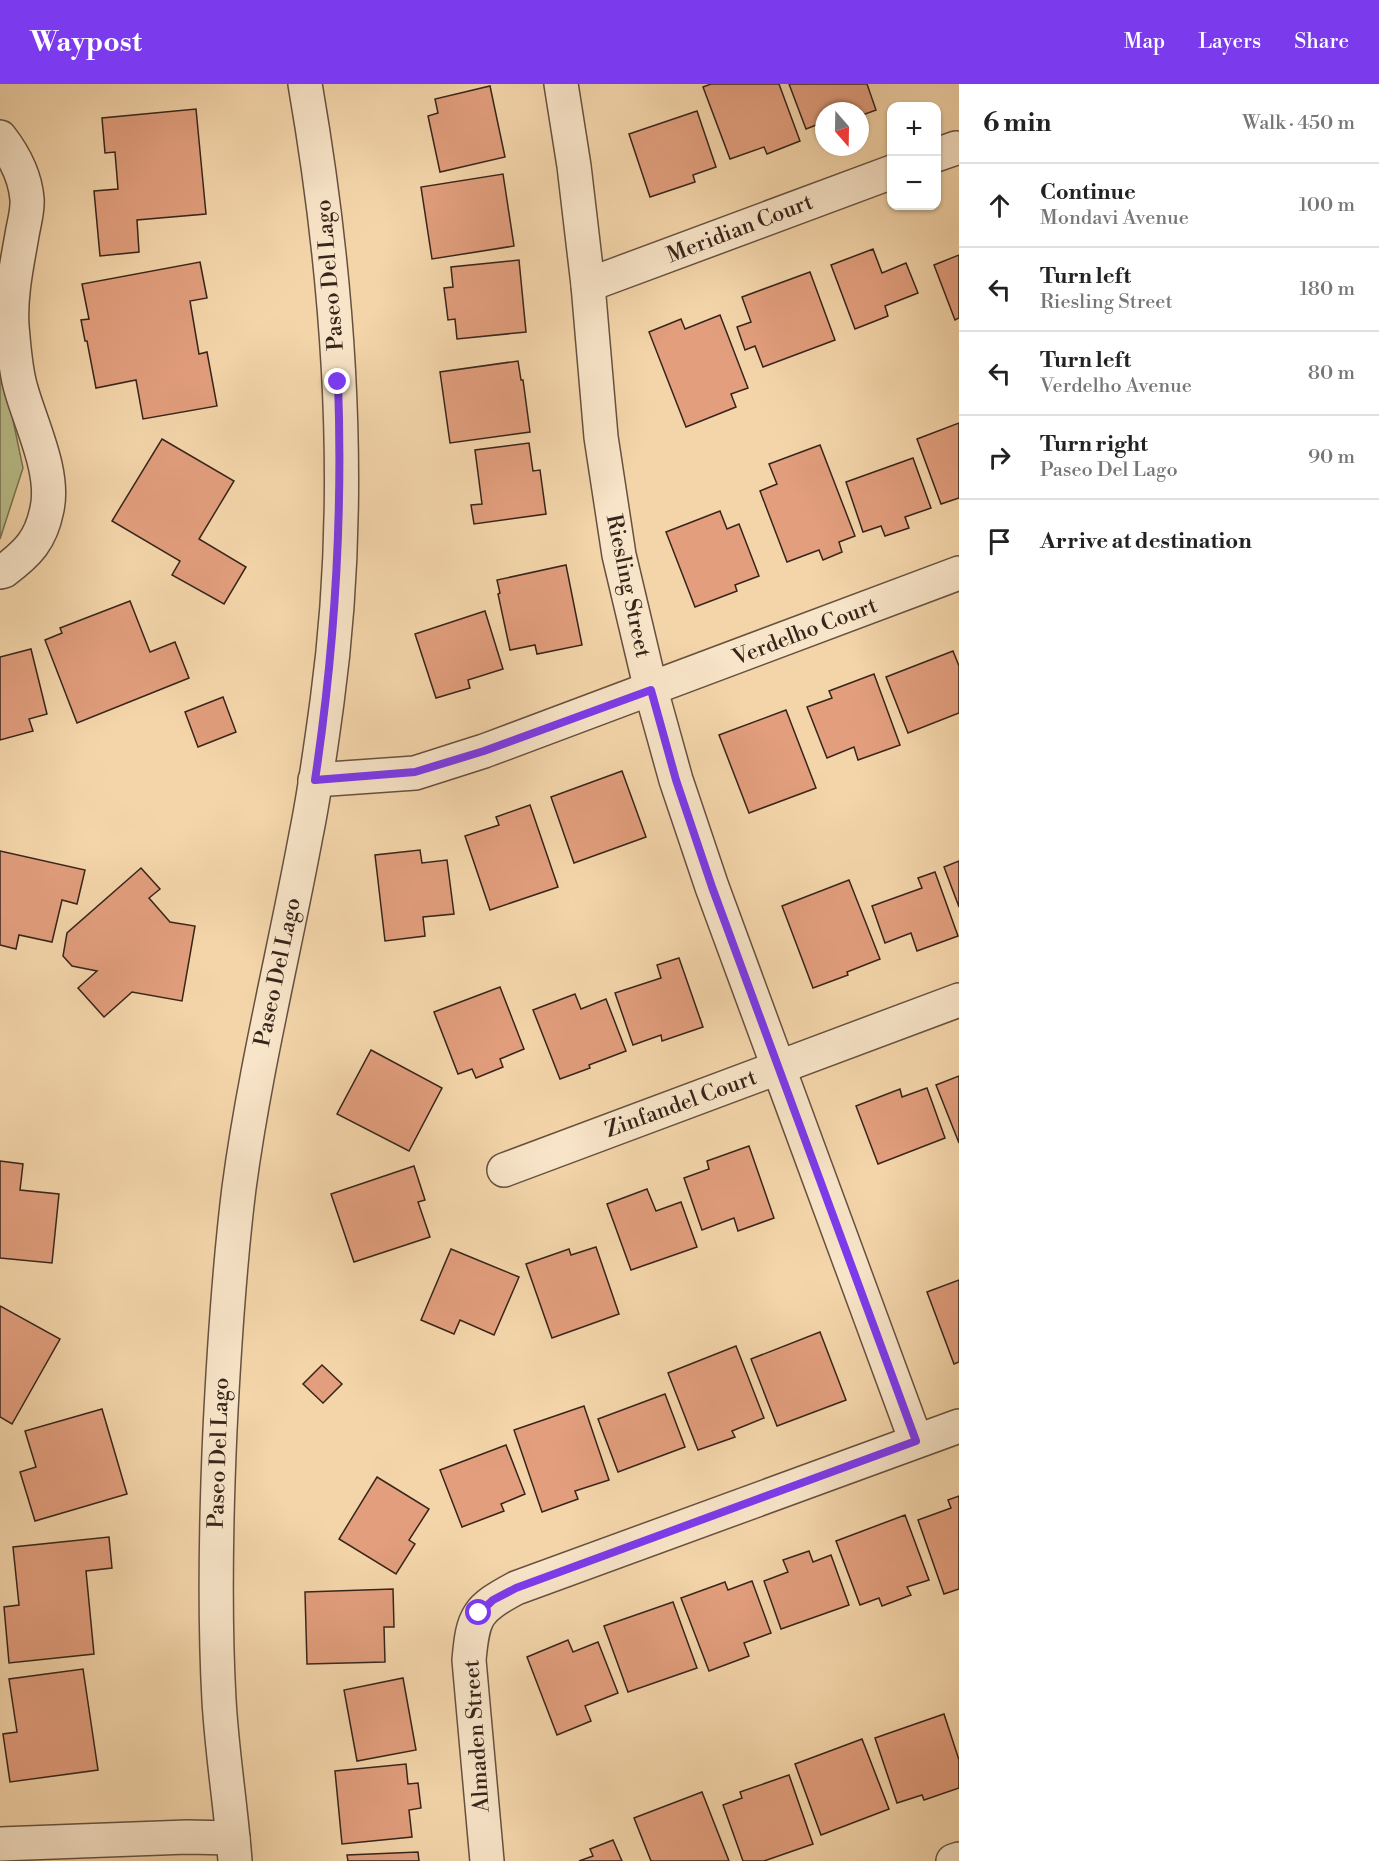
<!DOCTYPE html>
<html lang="en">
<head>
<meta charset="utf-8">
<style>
	:root { --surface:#fff; --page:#f2f2f2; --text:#222; --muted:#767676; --line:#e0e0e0; --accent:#7c3aed }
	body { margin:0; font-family:"Libre Bodoni",serif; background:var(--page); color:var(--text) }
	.controls { position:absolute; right:18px; top:18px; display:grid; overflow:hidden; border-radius:12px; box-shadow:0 2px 4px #0004 }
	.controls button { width:54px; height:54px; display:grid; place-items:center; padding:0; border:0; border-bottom:2px solid var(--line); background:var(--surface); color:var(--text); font:30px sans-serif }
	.compass { position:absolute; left:815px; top:18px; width:54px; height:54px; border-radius:50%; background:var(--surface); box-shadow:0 2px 4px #0004; rotate:160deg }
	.stop { position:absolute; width:18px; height:18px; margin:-14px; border:4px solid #7c3aed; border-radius:50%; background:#fff }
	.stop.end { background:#7c3aed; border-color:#fff; box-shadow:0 2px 6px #0008 }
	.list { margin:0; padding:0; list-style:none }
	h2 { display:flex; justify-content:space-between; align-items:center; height:78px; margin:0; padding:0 24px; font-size:26px }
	h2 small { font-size:20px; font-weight:400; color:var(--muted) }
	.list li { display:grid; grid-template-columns:39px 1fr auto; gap:18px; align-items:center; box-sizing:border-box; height:84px; padding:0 24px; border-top:2px solid var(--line) }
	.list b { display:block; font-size:22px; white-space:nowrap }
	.list p { margin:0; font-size:20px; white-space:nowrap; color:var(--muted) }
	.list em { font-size:20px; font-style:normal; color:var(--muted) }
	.icon { flex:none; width:33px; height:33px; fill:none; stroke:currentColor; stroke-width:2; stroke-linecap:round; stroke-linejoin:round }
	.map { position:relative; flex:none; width:959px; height:1777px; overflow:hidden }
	header { display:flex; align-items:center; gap:36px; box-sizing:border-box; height:84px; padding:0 30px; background:var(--accent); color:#fff }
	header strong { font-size:28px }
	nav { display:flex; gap:33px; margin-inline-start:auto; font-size:21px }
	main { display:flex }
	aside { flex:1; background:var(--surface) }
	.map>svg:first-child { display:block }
	.green { fill:#b9be8a; stroke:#787252; stroke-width:1.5 }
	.building { fill:#e29e7d; stroke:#37251b; stroke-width:1.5 }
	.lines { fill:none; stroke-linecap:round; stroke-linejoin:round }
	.minor-casing { stroke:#66513f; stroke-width:36 }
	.minor { stroke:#f8e4c8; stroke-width:33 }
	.route { stroke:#7c3aed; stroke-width:8 }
	.labels { text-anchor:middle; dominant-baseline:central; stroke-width:4.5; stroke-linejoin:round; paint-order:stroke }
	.street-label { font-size:22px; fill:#37251b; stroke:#f8e4c8 }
</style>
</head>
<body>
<header>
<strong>Waypost</strong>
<nav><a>Map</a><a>Layers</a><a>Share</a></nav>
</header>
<main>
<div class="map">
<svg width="959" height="1777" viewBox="0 0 959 1777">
	<rect width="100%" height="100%" fill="#f4d5aa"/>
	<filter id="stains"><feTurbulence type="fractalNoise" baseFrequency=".00333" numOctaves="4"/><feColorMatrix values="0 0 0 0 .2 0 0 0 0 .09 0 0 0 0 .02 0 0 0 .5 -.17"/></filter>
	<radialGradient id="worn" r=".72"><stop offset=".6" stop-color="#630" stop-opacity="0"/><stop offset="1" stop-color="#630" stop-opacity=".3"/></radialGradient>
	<path class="green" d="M0,284L4,293L23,384L0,455Z"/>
	<g class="building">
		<path d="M711,0H779L800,57L767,70L764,63L730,75L703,3Z"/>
		<path d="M789,0H867L876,26L860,32V27H824V38L806,45Z"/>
		<path d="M490,2L505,73L440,88L428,32L438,29L435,15Z"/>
		<path d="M196,25L206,130L137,136L139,168L100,172L94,107L118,105L115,68L105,69L102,34Z"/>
		<path d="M697,27L716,83L693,91L695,98L650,113L629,50Z"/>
		<path d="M503,90L514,162L432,175L421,103Z"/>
		<path d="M873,165L882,189L906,179L918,209L885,222L888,232L855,245L831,181Z"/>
		<path d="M959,171V234L955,236L934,181Z"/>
		<path d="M519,176L526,248L457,255L455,235L448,236L444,204L453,203L451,183Z"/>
		<path d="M200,178L207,214L190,217L199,270L207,268L217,322L143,335L136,296L96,304L87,257H85L81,236L89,235L82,200Z"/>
		<path d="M810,188L835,256L763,283L755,262L745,266L737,243L751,238L742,213Z"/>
		<path d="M720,231L748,304L731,310L736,323L686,343L649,248L681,235L685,245Z"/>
		<path d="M518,277L521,296H523L530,348L450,359L440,288Z"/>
		<path d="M959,339V414L941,420L917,355Z"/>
		<path d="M162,355L234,397L199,455L246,483L224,520L172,491L180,477L112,437Z"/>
		<path d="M529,359L533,387L540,386L546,430L474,440L471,421L482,420L475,366Z"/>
		<path d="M820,361L855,452L839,458L842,468L823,476L819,466L787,478L760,407L777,400L769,380Z"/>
		<path d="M913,374L931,424L905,433L909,444L885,452L881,442L863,448L846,398Z"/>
		<path d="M720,427L727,445L739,440L759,492L735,501L737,507L695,523L666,448Z"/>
		<path d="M566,481L582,561L537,570L535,561L510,566L498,510L500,509L497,496Z"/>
		<path d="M130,517L150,568L175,558L189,594L77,639L45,556L62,549L60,544Z"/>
		<path d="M485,527L503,585L468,596L470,604L436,614L415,550Z"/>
		<path d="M31,565L47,630L29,635L33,647L0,656V573Z"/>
		<path d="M953,567L959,582V629L908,649L886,593Z"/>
		<path d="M874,590L900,661L858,676L854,663L827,674L807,623L832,614L829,607Z"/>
		<path d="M223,613L236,648L198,663L185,628Z"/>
		<path d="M786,626L816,704L749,729L719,651Z"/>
		<path d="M622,687L646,753L574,779L551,713Z"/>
		<path d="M530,721L558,803L490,826L465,752L499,741L496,733Z"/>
		<path d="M420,766L422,779L447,776L454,830L423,833L425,852L385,857L375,771Z"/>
		<path d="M0,767L85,786L77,820L62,816L52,858L19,851L16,865L0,861Z"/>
		<path d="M959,777V823L944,783Z"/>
		<path d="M141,784L160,805L149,814L170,838L195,842L182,917L132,908L104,933L78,904L97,887L72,882L63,872L67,849Z"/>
		<path d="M935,788L958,852L917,867L911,849L885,859L872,822L922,804L918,794Z"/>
		<path d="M849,796L880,875L847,888L848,891L813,904L782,822Z"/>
		<path d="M679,874L703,943L662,957L661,951L633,961L615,909L661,894L657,881Z"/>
		<path d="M500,903L524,965L500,975L503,983L476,994L472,985L458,990L434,928Z"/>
		<path d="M575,910L581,925L606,915L626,967L589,981L590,984L560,995L533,926Z"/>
		<path d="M371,966L442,1004L409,1067L337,1030Z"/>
		<path d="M959,992V1059L936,1001Z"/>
		<path d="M927,1004L945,1054L878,1080L856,1022L900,1005L902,1013Z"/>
		<path d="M749,1062L774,1134L738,1147L734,1134L702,1146L684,1094L709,1085L707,1077Z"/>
		<path d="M0,1077L23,1080L20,1106L59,1110L52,1179L0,1174Z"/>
		<path d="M414,1082L425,1116L418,1118L430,1153L354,1178L331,1110Z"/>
		<path d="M647,1105L656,1127L681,1118L697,1163L631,1186L607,1120Z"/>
		<path d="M596,1163L619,1230L552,1254L526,1180L569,1165L571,1171Z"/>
		<path d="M451,1165L519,1193L494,1251L460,1236L454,1250L421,1236Z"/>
		<path d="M959,1196V1278L954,1280L927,1208Z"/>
		<path d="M0,1222L60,1255L12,1340L0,1333Z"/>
		<path d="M820,1248L846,1316L777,1342L751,1275Z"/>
		<path d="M736,1262L764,1334L732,1347L735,1353L698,1366L668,1289Z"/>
		<path d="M322,1281L342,1300L323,1319L303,1300Z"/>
		<path d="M665,1310L685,1363L618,1388L598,1335Z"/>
		<path d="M584,1322L609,1396L575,1407L578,1415L542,1428L514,1346Z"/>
		<path d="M102,1325L127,1410L35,1437L20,1388L36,1383L25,1347Z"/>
		<path d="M506,1361L525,1410L501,1420L504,1427L462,1443L440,1386Z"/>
		<path d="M377,1393L429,1425L409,1456L415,1460L396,1490L339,1455Z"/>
		<path d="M959,1412V1505L944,1510L918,1436L951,1424L948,1416Z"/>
		<path d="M905,1431L929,1496L907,1503L911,1511L882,1522L879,1514L860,1521L836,1457Z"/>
		<path d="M109,1453L112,1484L86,1487L94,1570L9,1579L4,1523L19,1521L13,1463Z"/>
		<path d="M809,1467L813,1478L831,1471L849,1521L781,1545L764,1497L788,1488L783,1476Z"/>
		<path d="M752,1497L771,1549L744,1559L749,1572L709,1587L681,1514L725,1498L728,1506Z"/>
		<path d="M393,1505L394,1543H384L385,1578L307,1580L305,1508Z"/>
		<path d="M673,1518L697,1584L628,1608L604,1542Z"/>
		<path d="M568,1556L573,1568L598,1558L618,1609L585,1622L591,1637L557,1651L527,1573Z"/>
		<path d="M83,1585L98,1686L10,1698L3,1650L17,1648L9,1595Z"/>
		<path d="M403,1594L416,1666L357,1677L344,1606Z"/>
		<path d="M944,1630L959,1676V1704L924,1716L922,1711L897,1719L875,1654Z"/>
		<path d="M862,1655L889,1725L821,1751L795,1680Z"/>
		<path d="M406,1680L408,1700L418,1699L421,1724L409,1726L412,1753L342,1760L335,1687Z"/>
		<path d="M789,1691L813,1760L764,1777H743L723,1721L742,1714L740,1708Z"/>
		<path d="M702,1708L729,1777H651L634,1734Z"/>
		<path d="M613,1756L622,1777H579L593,1772L590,1765Z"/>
		<path d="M418,1768L419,1777H348L347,1771Z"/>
	</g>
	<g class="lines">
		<g class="minor-casing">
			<g id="minor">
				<path d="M561,0L574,82L588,201L601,353L619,471L651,606L676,696L712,803L916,1357"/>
				<path d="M0,53C14,71 25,91 27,115C28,126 24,139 22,151C17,180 10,212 12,242C14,263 15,285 21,305C31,341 55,388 47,425C41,456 28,469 4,487L0,488"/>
				<path d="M936,71L956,64"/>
				<path d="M588,201L892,88"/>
				<path d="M315,696L415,689L484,667L959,489"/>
				<path d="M504,1086L959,916"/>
				<path d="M0,1760L187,1753L233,1754"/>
				<path d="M235,1777C231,1723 222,1670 219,1616C214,1526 216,1436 220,1346C224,1265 229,1185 239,1104C255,985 284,869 306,751C315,707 321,662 327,618C355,413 340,202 305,0"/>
				<path d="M487,1777L469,1576C473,1531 477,1525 516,1504L959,1342"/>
				<path d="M953,1777L959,1775"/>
			</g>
		</g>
		<use href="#minor" class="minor"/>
	</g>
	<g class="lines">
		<path class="route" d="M338,298C343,433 335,563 315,696L415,688L484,667L651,606L676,696L712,803L916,1357L516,1504L493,1516L479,1529"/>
	</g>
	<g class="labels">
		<g class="street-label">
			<text transform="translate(740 145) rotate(-21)">Meridian Court</text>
			<text transform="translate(330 191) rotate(-95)">Paseo Del Lago</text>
			<text transform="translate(628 502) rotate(78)">Riesling Street</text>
			<text transform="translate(805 548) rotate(-21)">Verdelho Court</text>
			<text transform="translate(278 888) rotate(-78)">Paseo Del Lago</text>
			<text transform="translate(681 1020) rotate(-20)">Zinfandel Court</text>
			<text transform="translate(219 1369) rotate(-88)">Paseo Del Lago</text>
			<text transform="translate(477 1652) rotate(-94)">Almaden Street</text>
		</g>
	</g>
	<rect width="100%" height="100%" filter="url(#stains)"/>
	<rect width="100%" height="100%" fill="url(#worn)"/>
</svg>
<div class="controls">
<button>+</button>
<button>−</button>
</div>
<svg class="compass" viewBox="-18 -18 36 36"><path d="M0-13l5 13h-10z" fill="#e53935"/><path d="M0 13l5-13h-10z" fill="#767676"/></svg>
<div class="stop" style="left:479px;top:1529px"></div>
<div class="stop end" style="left:338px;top:298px"></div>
</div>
<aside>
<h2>6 min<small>Walk · 450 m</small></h2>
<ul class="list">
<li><svg class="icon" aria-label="ahead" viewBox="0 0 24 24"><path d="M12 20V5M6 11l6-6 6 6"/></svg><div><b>Continue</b><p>Mondavi Avenue</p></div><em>100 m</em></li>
<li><svg class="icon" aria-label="left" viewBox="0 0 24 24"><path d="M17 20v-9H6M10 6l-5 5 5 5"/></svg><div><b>Turn left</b><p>Riesling Street</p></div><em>180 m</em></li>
<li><svg class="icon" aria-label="left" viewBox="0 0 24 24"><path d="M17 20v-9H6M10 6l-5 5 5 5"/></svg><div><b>Turn left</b><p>Verdelho Avenue</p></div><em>80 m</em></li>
<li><svg class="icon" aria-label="right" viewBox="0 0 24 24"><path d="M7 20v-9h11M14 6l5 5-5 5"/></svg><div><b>Turn right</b><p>Paseo Del Lago</p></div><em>90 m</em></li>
<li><svg class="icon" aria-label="arrive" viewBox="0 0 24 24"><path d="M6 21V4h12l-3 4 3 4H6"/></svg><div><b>Arrive at destination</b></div></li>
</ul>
</aside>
</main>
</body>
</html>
